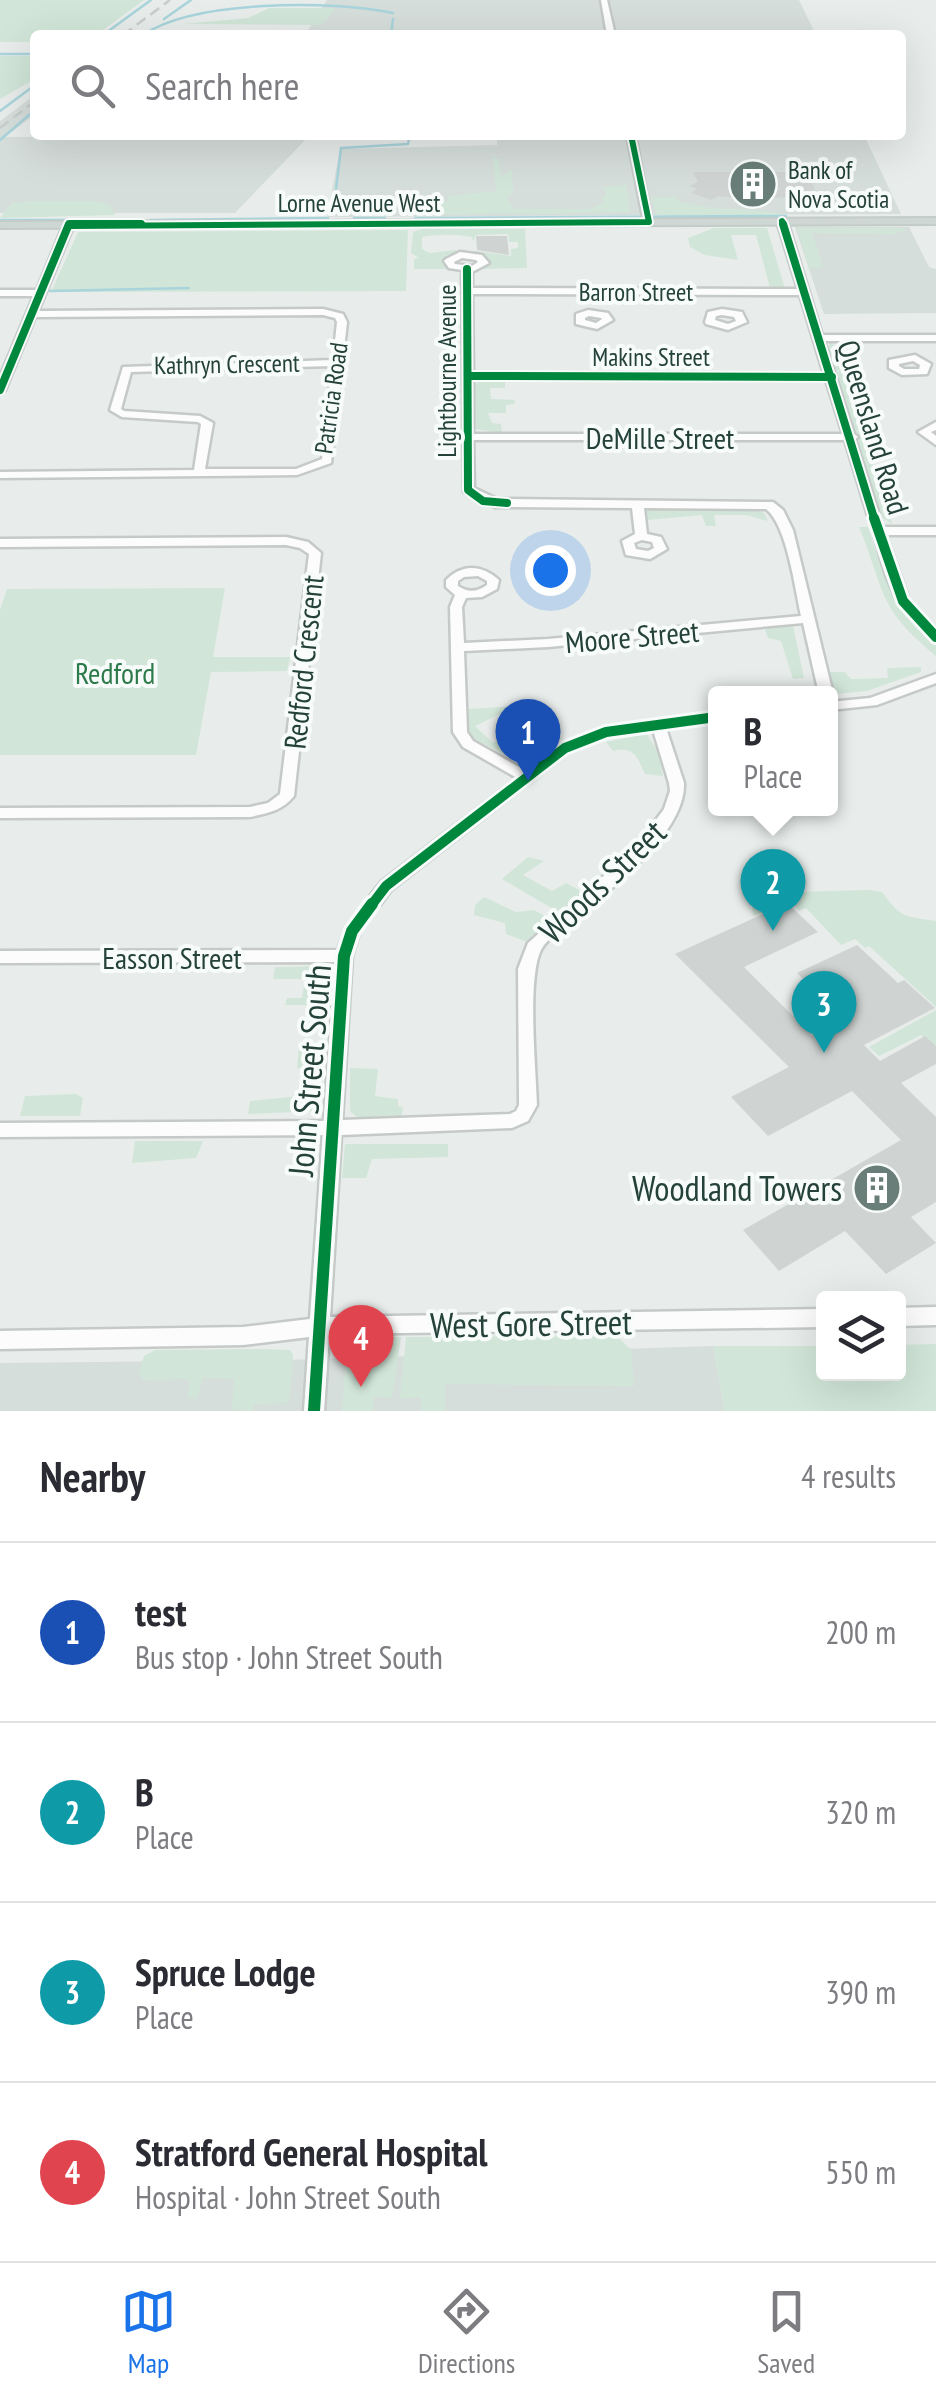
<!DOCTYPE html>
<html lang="en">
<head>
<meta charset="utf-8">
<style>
	:root { --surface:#fff; --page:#f2f2f3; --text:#2b2b33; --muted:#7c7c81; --line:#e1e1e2; --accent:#1a73e8 }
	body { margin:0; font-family:"PT Sans Narrow",sans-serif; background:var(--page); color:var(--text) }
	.controls { position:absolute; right:30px; bottom:30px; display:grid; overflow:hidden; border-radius:10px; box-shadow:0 10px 40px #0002 }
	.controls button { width:90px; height:90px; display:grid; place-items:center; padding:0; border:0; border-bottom:2px solid var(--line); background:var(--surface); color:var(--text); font:50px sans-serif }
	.you { position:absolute; left:550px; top:570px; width:35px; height:35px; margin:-25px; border:8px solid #fff; border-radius:50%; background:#1a73e8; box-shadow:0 0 0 15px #1a73e833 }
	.badge { display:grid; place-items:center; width:65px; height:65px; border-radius:50%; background:var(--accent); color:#fff; font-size:32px; font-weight:700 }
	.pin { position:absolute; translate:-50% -82px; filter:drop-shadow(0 2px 5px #0008) }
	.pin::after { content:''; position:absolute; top:52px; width:35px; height:30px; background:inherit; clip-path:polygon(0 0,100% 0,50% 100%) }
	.popup { position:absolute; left:708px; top:686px; width:130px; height:130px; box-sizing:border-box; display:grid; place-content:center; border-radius:10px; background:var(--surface); filter:drop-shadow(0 2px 8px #0005); font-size:32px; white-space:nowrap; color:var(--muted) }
	.popup b { font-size:38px; color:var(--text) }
	.popup::after { content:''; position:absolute; left:50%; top:100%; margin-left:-20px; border:20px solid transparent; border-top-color:var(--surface) }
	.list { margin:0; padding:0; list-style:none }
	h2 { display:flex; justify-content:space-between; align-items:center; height:130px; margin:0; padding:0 40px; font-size:42px }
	h2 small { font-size:32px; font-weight:400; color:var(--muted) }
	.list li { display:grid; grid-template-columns:65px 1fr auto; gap:30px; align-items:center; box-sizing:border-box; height:180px; padding:0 40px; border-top:2px solid var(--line) }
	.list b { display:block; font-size:38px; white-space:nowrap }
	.list p { margin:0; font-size:32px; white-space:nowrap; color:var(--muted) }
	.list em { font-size:32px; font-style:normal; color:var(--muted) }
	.icon { flex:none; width:55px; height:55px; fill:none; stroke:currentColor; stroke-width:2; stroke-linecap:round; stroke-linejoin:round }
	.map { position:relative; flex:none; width:936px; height:1411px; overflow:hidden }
	.search { position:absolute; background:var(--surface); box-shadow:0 10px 40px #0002; left:30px; right:30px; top:30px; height:110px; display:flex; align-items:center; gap:25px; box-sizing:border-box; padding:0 35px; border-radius:10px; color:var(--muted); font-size:38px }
	.sheet { height:850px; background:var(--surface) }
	nav { display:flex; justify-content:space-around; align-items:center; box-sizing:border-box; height:140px; border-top:2px solid var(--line); background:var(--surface); font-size:28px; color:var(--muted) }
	nav a { display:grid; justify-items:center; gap:5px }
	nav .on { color:var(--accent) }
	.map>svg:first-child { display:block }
	.built { fill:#d6dedb }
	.green { fill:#d1e6d8 }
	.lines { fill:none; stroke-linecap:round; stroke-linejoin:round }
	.stream { stroke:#a9d4db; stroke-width:2.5 }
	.building { fill:#cfd4d2 }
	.minor-casing { stroke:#c5cac8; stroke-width:5 }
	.major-casing { stroke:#c3ccc9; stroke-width:4 }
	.minor { fill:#fcfcfc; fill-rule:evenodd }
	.major { fill:#cfd7d5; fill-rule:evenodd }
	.rail { stroke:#c9cdcc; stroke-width:2.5; stroke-dasharray:11 6; stroke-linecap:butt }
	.cycleway-far3-casing { stroke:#f7fbf9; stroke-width:10 }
	.cycleway-far2-casing { stroke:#f7fbf9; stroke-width:12 }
	.cycleway-far1-casing { stroke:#f7fbf9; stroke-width:16 }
	.cycleway-casing { stroke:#f7fbf9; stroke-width:19 }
	.cycleway-far3 { stroke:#00873e; stroke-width:6 }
	.cycleway-far2 { stroke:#00873e; stroke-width:8 }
	.cycleway-far1 { stroke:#00873e; stroke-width:10 }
	.cycleway { stroke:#00873e; stroke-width:12 }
	.labels { text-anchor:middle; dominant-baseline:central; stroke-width:8; stroke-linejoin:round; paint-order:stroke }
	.far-poi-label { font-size:25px; fill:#24423a; stroke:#f7fbf9; text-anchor:start }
	.far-street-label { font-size:25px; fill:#24423a; stroke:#f7fbf9 }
	.street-label { font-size:30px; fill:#24423a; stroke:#f7fbf9 }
	.park-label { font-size:30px; fill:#2d7a4b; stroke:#f7fbf9 }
	.near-street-label { font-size:35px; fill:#24423a; stroke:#f7fbf9 }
	.near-poi-label { font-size:35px; fill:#24423a; stroke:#f7fbf9; text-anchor:end }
</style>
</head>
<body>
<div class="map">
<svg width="936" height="1411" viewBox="0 0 936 1411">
	<rect width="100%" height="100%" fill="#e8edeb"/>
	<g class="built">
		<path d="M327,0H799L816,35H305Z"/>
		<path d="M35,95V114L5,137L310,135L235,213H0V121Z"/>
		<path d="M497,135H864L901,214L327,217L340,149L497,145Z"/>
		<path d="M795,227H909L929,267L936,269V313L824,314Z"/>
		<path d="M713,1346L725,1411H0V1363L286,1360Z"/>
	</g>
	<g class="green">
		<path d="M0,0H144L96,35H35V42H0Z"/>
		<path d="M269,8H336L321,25L183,24L248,18Z"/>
		<path d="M0,56H35V79L0,99Z"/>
		<path d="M493,158H498L501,177L512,170L513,192L507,198L513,209H589L606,202L600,198L606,197L605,188L600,187L626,185L630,212L407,215L410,205L450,201L447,196L496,191Z"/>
		<path d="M676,197L675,200C713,214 757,204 790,218H675L656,214L651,197Z"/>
		<path d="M36,201H97L111,206L115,215L0,218L12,203Z"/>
		<path d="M714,228H767L785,289L770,288L756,235H731L738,260L705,255L690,247L688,238Z"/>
		<path d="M797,228H904L906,229L896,234L812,233L823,267L809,268Z"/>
		<path d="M422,229H525L527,268L479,269L485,265L475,251L511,256V249L518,248V242H509L508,234L476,235L473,242L472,237C456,234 439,234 422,237V249L430,253L456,250L455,255H443L449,256L447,263L454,269H414V259L419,258L411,253L413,232Z"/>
		<path d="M408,230L406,291L51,292L78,232Z"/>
		<path d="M830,343H833L892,524L883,518L837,377L836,372L840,371L835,370L828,347Z"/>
		<path d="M483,380H505V388H490L491,399L515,400L514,404L506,405V413H488L492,423L501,424L502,433L474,429L473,385Z"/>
		<path d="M646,510H754L764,513L768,521L746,515H714L716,526H706L702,515L647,520Z"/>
		<path d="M859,527H868C881,572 897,610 936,643V656C876,606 886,593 859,527Z"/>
		<path d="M225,588L213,657H290L287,671L211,672L196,755H0V610L7,589Z"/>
		<path d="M793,626L804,678L793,679L781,641L768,638L764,627Z"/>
		<path d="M921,667V672L867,691L836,694L831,689L829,672H845L851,679L888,678L887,668Z"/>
		<path d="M517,706L475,726L493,743L505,737L536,747L517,761L467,735V709Z"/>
		<path d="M647,734L658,752L663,776L645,774C637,756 634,746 613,751L606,742Z"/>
		<path d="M528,857L544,861L523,875L552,891L566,883L583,892L560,913L502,879Z"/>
		<path d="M869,890L882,892C901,918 903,916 936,921V1007L869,946L865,948L855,939L841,945L806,908L799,911L793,902L753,916L751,893Z"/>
		<path d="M484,897L516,912L534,910L552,920L528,942L506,934L505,923L474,915L475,905Z"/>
		<path d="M329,966L328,1005H285L287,998H302L305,979H273L275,967Z"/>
		<path d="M936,1010V1046L921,1035L879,1056L869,1047Z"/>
		<path d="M299,1045H324L319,1111L248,1114L250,1101L312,1095L315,1068H297Z"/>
		<path d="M350,1068L378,1069L375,1096L398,1099V1106L403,1107L401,1118H358L350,1111Z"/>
		<path d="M76,1094L83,1098L80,1116H20L25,1096Z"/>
		<path d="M135,1141H203L196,1158L132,1163Z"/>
		<path d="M345,1144H448V1157L372,1159L366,1178H342Z"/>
		<path d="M617,1336L631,1350L634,1386L445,1384V1411H421V1398H400L406,1337Z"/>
		<path d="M401,1337L392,1398L374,1397L373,1411H342L348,1339Z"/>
		<path d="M936,1344V1411H725L713,1346H823L824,1374H898L899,1345Z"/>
		<path d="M262,1349L290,1350L293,1355L289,1403L254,1404L253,1411L232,1409L234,1379L203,1378L197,1399L188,1398L190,1382L186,1379L143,1380L139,1371L144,1356L155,1350Z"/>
	</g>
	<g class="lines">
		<g class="stream">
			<path d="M164,19L191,0"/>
			<path d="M103,35L151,0"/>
			<path d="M143,35C194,0 332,0 393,13"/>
			<path d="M391,35L393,19"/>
			<path d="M0,54H35"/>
			<path d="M0,111L35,85"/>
			<path d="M438,135H446"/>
			<path d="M0,140L35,110"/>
			<path d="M333,214L341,148L408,144L409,139L425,135"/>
			<path d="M354,218H385"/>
			<path d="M415,218L786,216"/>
			<path d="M0,220H80"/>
			<path d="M87,220H104"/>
			<path d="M150,220L328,218"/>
			<path d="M50,291L189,288"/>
		</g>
	</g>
	<g class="building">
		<path d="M693,172H808L817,196L747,199L719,196L711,200L691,193L697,189L689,186L698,182Z"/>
		<path d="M476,236H507L509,255L477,250Z"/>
		<path d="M787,903L818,932L744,967L813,1036L816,992L797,973L857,945L898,983L904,980L935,1008L864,1045L880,1061L925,1036L936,1046V1064L901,1083L936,1117V1202L911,1217L936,1243L886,1274L845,1231L779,1271L743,1230L901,1140L852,1091L768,1136L731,1097L789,1067L675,954Z"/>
	</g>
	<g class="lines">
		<g class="minor-casing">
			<g id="minor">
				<path d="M601,0H607L615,35H607Z"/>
				<path d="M627,135H635L652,224L644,222Z"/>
				<path d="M782,218L787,221L822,335H936V341H824L854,434L858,437L855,439L883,527H936V535H886L909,600L936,629V641L931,640L897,601L886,575L845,440H473L474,488L497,499L773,502L783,510L793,530L833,694L830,697V694H819L803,623L548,647L464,651L467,732L473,741L526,771L560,745L601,729L716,713V721L666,728L684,783C686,832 610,890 575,919C564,928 547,938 541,950C527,978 536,1070 537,1105L528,1121L512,1128L341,1135L330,1317L824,1309V1327L329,1334L324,1411H304L309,1337L243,1345L0,1349V1331L243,1327L310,1319L323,1135L0,1137V1123L324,1121L336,962L0,963V951L338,950L346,927L381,882L517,778L463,747L453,732L450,607L455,595L446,587V580C463,563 482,565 499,580L497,589L482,597L466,598L462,607L464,643L548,639L801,616C795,589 787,525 766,509L644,508L647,534L661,537L667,549L650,559L626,555L622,541L635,534L632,508L495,507L464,492L462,270L449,268L444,261L446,259L460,252L482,255L489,263L472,272V288L798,289L777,221ZM462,258L476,260L478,262L472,266L455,264L454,262ZM472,294L800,295L824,374L473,373ZM473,379L826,380L843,434H473ZM642,540L652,542L654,548L648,551L636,549L634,543ZM478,576L487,581V585C477,592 468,593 458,586V581L464,577ZM653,730L669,783L670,791L664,809L635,848L528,943L518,969L519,1105L516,1111L510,1114L342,1120L352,956L359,933L391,890L570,751L609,736Z"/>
				<path d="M69,221L74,224L38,311L323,309L343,314L347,322L331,463L297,475L0,478V472L194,470L201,424L198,422L122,417L110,410L123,367L333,360L337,322L335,318L323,315L35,317L5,390L0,393V377L34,296H0V290H37L64,224ZM332,366L322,459L296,469H205L213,423L200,416L124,411L121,409L131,372Z"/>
				<path d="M722,309L742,312L747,322L728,330L706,324L705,322L708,312ZM722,315L734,317L736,321L728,324L715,320L716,316Z"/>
				<path d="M588,310L608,313L613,320L597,329L576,324V314ZM589,316L601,318L602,319L596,323L585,320V318Z"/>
				<path d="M915,355L931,364L927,374L902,375L889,368V360ZM913,361L920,365L919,369H904L899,366V364Z"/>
				<path d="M936,422V430L931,432L936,436V445L918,432Z"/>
				<path d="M286,537L308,542L321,553L294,796C282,811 268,813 250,817L0,818V808L250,807L268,803L280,794L309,554L300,548L286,545L0,547V539Z"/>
				<path d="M936,674V683L877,705L830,710V702L870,698Z"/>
				<path d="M936,1307V1325L898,1326V1308Z"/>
			</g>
		</g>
		<g class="major-casing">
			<path id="major" d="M936,218V224L0,228V222Z"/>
		</g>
		<use href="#minor" class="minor"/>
		<use href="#major" class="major"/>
		<g class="rail">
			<path d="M123,35L170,0"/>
			<path d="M0,128L35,101"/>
		</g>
		<g class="cycleway-far3-casing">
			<g id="cycleway-far3">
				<path d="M782,221L784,226"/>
				<path d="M68,226L649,222L631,135"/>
			</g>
		</g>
		<g class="cycleway-far2-casing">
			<g id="cycleway-far2">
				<path d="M783,224L875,521"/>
				<path d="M467,269L468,490L483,501L507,503"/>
				<path d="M469,376L832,377"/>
				<path d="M0,390L69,224H141"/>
			</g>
		</g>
		<g class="cycleway-far1-casing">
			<g id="cycleway-far1">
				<path d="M874,518L903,601L936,637"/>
				<path d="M370,907L386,886L565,748L606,732L716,717"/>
			</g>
		</g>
		<g class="cycleway-casing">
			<path id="cycleway" d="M314,1411L344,956L352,931L372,904"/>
		</g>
		<use href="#cycleway-far3" class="cycleway-far3"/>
		<use href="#cycleway-far2" class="cycleway-far2"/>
		<use href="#cycleway-far1" class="cycleway-far1"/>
		<use href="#cycleway" class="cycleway"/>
	</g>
	<defs>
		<g id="building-disc" transform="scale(2.5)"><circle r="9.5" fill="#697e78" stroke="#f7fbf9"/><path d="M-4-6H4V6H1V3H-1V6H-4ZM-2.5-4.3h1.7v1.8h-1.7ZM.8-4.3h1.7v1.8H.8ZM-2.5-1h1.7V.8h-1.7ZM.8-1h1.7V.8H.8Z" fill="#fff"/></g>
	</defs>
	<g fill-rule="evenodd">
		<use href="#building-disc" x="753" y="184"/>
		<use href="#building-disc" x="877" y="1188"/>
	</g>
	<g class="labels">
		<g class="far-poi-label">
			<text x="788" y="170">Bank of<tspan x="788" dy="29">Nova Scotia</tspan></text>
		</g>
		<g class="far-street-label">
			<text x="359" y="203">Lorne Avenue West</text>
			<text x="636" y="292">Barron Street</text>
			<text x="651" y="357">Makins Street</text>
			<text transform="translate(227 364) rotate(-1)">Kathryn Crescent</text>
			<text transform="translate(447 371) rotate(-90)">Lightbourne Avenue</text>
			<text transform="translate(331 398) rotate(-82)">Patricia Road</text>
		</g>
		<g class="street-label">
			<text transform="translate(874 427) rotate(73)">Queensland Road</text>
			<text x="660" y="437">DeMille Street</text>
			<text transform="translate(632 636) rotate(-5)">Moore Street</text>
			<text transform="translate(303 662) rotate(-84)">Redford Crescent</text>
			<text x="172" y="957">Easson Street</text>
		</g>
		<g class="park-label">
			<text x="115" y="672">Redford</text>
		</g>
		<g class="near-street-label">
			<text transform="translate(602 881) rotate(-44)">Woods Street</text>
			<text transform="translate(309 1070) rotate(-85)">John Street South</text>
			<text transform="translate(531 1323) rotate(-1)">West Gore Street</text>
		</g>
		<g class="near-poi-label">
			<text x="842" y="1188">Woodland Towers</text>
		</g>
	</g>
</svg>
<div class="controls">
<button><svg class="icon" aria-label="layers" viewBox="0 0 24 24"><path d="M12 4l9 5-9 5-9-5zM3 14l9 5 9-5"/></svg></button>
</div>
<div class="you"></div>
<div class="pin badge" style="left:528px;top:781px;background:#1a4fb4">1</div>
<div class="pin badge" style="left:773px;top:931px;background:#0f9aa8">2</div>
<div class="popup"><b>B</b>Place</div>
<div class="pin badge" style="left:824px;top:1053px;background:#0f9aa8">3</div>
<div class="pin badge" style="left:361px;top:1387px;background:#e0444e">4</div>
<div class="search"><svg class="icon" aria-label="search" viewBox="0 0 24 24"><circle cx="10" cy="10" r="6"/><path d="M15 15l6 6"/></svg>Search here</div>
</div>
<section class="sheet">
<h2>Nearby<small>4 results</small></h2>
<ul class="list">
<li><span class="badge" style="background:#1a4fb4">1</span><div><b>test</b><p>Bus stop · John Street South</p></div><em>200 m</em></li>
<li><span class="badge" style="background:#0f9aa8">2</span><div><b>B</b><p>Place</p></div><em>320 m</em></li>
<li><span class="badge" style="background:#0f9aa8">3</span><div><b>Spruce Lodge</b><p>Place</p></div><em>390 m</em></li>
<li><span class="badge" style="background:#e0444e">4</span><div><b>Stratford General Hospital</b><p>Hospital · John Street South</p></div><em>550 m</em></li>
</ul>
</section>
<nav>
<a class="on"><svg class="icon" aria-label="map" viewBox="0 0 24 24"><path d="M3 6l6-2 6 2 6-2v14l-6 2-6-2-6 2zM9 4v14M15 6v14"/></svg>Map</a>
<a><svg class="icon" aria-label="directions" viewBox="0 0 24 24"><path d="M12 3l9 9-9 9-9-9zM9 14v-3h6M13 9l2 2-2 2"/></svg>Directions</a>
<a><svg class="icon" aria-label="saved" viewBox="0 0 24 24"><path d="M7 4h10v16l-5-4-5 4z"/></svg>Saved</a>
</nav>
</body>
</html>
